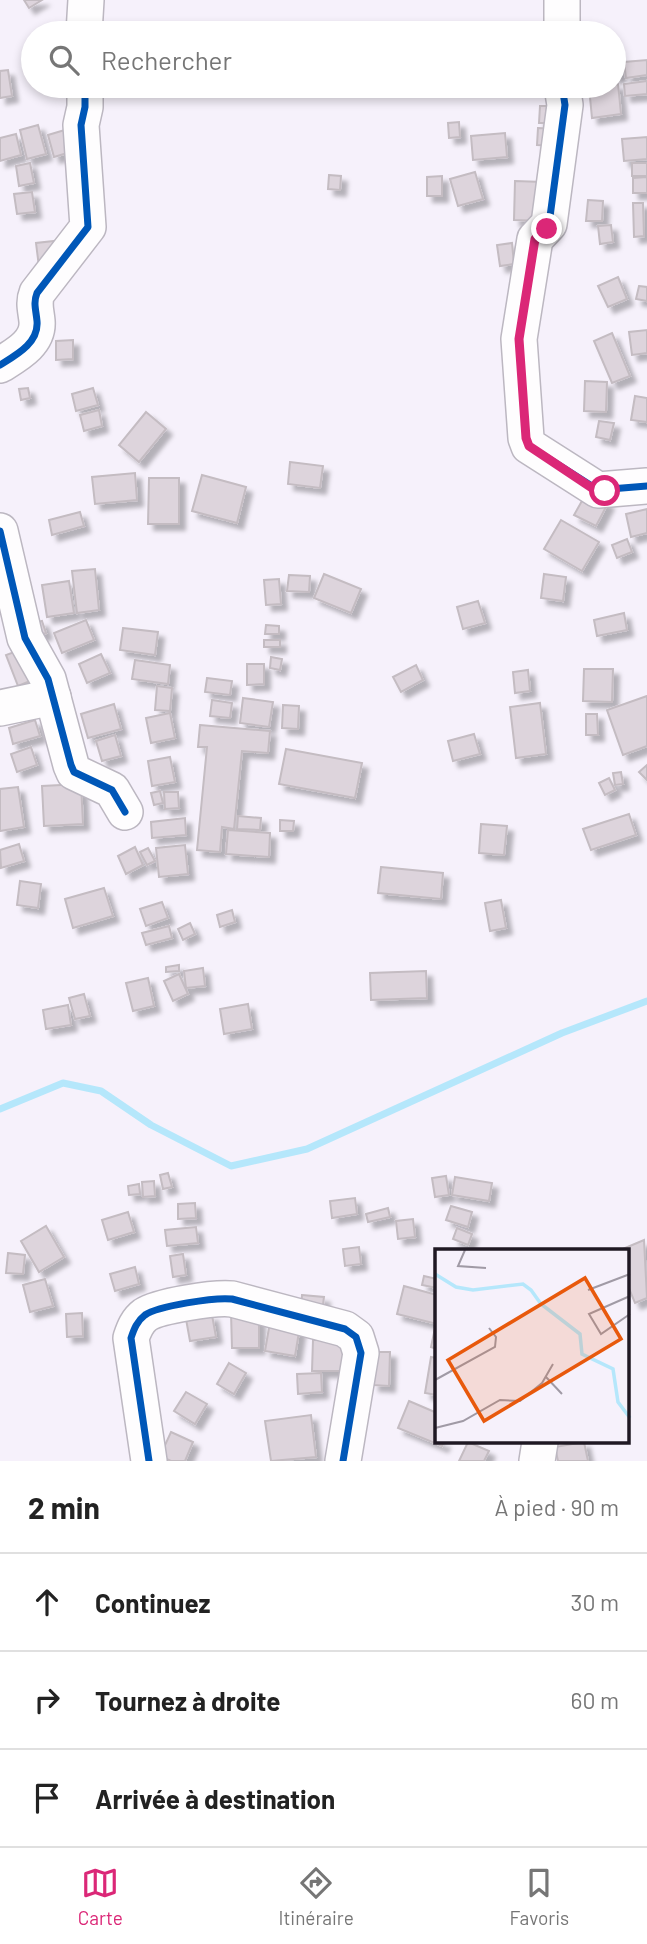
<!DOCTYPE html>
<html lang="fr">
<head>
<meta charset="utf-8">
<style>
	:root { --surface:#fff; --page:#f2f2f2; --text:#222; --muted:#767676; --line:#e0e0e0; --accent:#db2777 }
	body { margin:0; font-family:Barlow,sans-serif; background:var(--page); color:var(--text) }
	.stop { position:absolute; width:21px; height:21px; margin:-16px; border:5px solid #db2777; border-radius:50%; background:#fff }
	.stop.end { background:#db2777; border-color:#fff; box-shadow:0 2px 7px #0008 }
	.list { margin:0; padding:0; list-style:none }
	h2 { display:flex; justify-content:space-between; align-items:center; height:91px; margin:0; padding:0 28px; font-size:30px }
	h2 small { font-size:23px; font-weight:400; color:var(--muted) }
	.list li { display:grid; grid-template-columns:46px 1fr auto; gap:21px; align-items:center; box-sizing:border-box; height:98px; padding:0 28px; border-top:2px solid var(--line) }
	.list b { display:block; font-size:26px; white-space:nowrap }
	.list em { font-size:23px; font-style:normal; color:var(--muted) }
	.icon { flex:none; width:38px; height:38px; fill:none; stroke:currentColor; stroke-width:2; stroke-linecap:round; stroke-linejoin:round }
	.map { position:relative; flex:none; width:647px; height:1461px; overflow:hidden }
	.search { position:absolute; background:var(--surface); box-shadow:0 4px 10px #0003; left:21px; right:21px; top:21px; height:77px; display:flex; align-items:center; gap:18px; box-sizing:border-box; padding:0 24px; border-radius:38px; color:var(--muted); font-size:26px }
	.sheet { height:385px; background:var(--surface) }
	nav { display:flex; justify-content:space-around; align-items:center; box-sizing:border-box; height:98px; border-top:2px solid var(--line); background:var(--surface); font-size:19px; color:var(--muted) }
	nav a { display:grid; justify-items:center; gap:4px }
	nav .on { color:var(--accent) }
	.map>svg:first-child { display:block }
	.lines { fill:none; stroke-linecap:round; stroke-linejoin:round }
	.stream { stroke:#b5e7fb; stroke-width:7 }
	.building { fill:#ddd4dc; stroke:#c4bcc2; stroke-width:2; filter:url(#shadow) }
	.minor-casing { stroke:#bcb7c1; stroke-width:38 }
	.minor { stroke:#fefdfe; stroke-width:35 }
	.cycleway-casing { stroke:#fefefe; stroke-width:11 }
	.cycleway { stroke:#0057b8; stroke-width:7 }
	.route { stroke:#db2777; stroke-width:9 }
	.inset-river { fill:none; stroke:#b5e7fb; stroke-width:3.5 }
	.inset-road { fill:none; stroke:#a09aa5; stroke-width:2 }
	.view { fill:#e8590c; fill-opacity:0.15; stroke:#e8590c; stroke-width:3.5 }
	.inset-edge { fill:none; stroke:#1f1823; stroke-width:3.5 }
</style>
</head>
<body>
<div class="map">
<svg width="647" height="1461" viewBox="0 0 647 1461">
	<defs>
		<filter id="shadow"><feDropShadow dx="6" dy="6" stdDeviation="2" flood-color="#0004"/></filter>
	</defs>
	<rect width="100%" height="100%" fill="#f6f1fb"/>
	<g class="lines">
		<path class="stream" d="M0,1109L63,1083L101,1091L151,1125L231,1166L307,1149L562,1033L647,1001"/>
	</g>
	<g class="building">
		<path d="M24,0H42L29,8Z"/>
		<path d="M617,59L621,75L614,77V60Z"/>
		<path d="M647,60V75L626,78L624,62Z"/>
		<path d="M8,70L12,96L0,98V71Z"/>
		<path d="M647,81V94L625,96L624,84Z"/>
		<path d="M618,84L621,114L592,118L589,87Z"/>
		<path d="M540,106H568V123H539Z"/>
		<path d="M459,122L460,137L449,138L448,123Z"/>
		<path d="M38,125L46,154L27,159L20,130Z"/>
		<path d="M538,128L557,129V146L537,145Z"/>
		<path d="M68,129L74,151L54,157L48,135Z"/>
		<path d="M505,133L507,157L473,160L471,136Z"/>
		<path d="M16,134L21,155L0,161V138Z"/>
		<path d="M647,137V159L624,161L622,139Z"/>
		<path d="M30,163L34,183L19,186L16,166Z"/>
		<rect x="632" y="163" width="15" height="13"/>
		<path d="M475,172L483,199L458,206L450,179Z"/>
		<path d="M329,175L341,176L340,190L328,189Z"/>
		<path d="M442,176V196H427V177Z"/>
		<path d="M647,177V193H633V178Z"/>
		<path d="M515,181L543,182L542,221L514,220Z"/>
		<path d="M32,192L35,212L17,214L14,194Z"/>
		<path d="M588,200L603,201L602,221H586Z"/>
		<path d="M633,203H643L644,236L634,237Z"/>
		<path d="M611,225L613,242L600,244L598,226Z"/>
		<path d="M72,239L40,275L36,243Z"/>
		<path d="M512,243L514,264L500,266L497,245Z"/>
		<path d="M618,277L627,299L608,307L598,286Z"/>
		<path d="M639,286L647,287V301L636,299Z"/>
		<path d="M647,330V353L632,355L629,332Z"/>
		<path d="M612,333L630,376L612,383L594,341Z"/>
		<path d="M73,340V359L56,360V341Z"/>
		<path d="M585,381L607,382L606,412L584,411Z"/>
		<path d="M28,388L30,398L21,400L19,389Z"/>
		<path d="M93,388L98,405L76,411L72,394Z"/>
		<path d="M635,396L647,398V422L631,420Z"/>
		<path d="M99,410L102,426L84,431L80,415Z"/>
		<path d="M146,412L166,429L139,462L119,445Z"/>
		<path d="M599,421L614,423L610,440L596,437Z"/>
		<path d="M290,462L323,466L320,488L288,484Z"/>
		<path d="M135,473L137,500L95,504L92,477Z"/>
		<path d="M202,475L246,487L237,523L192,511Z"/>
		<path d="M149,478H179V524H148Z"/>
		<path d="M587,492L608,503L596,526L574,515Z"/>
		<path d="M647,509V533L631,537L626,514Z"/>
		<path d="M80,512L84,526L52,535L49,520Z"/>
		<path d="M561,520L599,542L582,571L544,549Z"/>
		<path d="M627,539L632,552L617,558L612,545Z"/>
		<path d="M95,569L99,610L77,613L72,571Z"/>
		<path d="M324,574L361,589L351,613L314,598Z"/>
		<path d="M544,574L566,577L563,601L541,598Z"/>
		<path d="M289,575L310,576L309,592L287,591Z"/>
		<path d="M279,579L281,604L266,605L264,580Z"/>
		<path d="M69,581L74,613L47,617L42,585Z"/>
		<path d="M478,601L485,623L463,629L457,607Z"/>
		<path d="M624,613L627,630L597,636L594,620Z"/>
		<path d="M86,620L94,640L62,653L54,633Z"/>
		<path d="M42,621L46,633L37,636L33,623Z"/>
		<path d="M266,625L279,626V634H265Z"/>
		<path d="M123,628L158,632L155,655L120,650Z"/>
		<rect x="264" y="640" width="16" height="7"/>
		<path d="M36,644L47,674L18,686L6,655Z"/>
		<path d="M101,654L110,673L87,683L79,664Z"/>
		<path d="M271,657L282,659L280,670L270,668Z"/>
		<path d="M135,660L170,665L168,684L132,679Z"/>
		<path d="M247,664H264V684L247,685Z"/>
		<path d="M416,665L423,680L401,692L393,677Z"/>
		<path d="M584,669H613L612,702L583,701Z"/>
		<path d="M528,670L530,691L515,693L513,672Z"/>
		<path d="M207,678L232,681L230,695L205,692Z"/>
		<path d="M157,686L172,688L170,711L155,710Z"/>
		<path d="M647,696V746L623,755L607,710Z"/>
		<path d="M243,698L273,702L269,727L240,723Z"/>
		<path d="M212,700L232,703L230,718L210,716Z"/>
		<path d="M540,703L546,754L516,758L510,707Z"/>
		<path d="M114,704L121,729L88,738L81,714Z"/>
		<path d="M283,705L299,706L298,729L282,728Z"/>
		<path d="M170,713L175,738L151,743L146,718Z"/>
		<path d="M586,714H597L598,735H586Z"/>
		<path d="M35,720L40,736L13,744L9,728Z"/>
		<path d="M200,725L270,731L268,753L242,751L234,829L222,827L220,852L197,850L207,747H198Z"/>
		<path d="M474,734L480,754L453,761L448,741Z"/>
		<path d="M115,735L121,756L102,761L96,741Z"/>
		<path d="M31,747L37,765L17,772L11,754Z"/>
		<path d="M286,749L362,763L355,798L279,784Z"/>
		<path d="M170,757L175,782L152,786L148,761Z"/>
		<path d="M647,765V780L639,772Z"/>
		<path d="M621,772L623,784L615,785L613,773Z"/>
		<path d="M609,778L615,790L605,795L599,783Z"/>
		<path d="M81,784L83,824L44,826L42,786Z"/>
		<path d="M18,787L24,827L0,831V789Z"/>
		<path d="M160,791L163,803L154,805L151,793Z"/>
		<path d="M164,792H178L179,808L165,809Z"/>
		<path d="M629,814L636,835L591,850L583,829Z"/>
		<path d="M238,816L261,818L260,830L237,829Z"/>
		<path d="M185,818L186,835L152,838L151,822Z"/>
		<path d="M280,820L294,821L293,831H280Z"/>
		<path d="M481,824L507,826L504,855L479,853Z"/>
		<path d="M228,830L270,833L269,857L226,854Z"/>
		<path d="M19,844L24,861L1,868L0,850Z"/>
		<path d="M185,845L188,874L159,877L156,848Z"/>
		<path d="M135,847L143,865L126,874L118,856Z"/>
		<path d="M148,848L155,861L147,865L140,852Z"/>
		<path d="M381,867L443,873L441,899L378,893Z"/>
		<path d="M20,881L41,884L38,908L17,905Z"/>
		<path d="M104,888L113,916L73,928L65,899Z"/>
		<path d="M501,900L506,928L490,931L485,903Z"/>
		<path d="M162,902L168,918L146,926L140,909Z"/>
		<path d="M232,910L235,922L220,927L217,915Z"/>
		<path d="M190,923L195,934L183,940L178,929Z"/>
		<path d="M169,926L172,938L146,945L142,933Z"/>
		<path d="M179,965V971L166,972V967Z"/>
		<path d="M203,968L205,986L186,988L184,971Z"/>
		<path d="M426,971L427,998L371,1000L370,973Z"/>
		<path d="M179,974L188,994L173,1001L164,981Z"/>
		<path d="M148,978L154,1006L133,1011L126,983Z"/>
		<path d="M84,994L90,1016L75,1019L69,998Z"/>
		<path d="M248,1004L252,1029L224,1034L220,1009Z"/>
		<path d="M68,1005L71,1025L46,1029L43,1010Z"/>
		<path d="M168,1173L172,1187L163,1189L160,1175Z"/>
		<path d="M446,1176L449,1195L435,1197L432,1178Z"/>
		<path d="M455,1177L492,1183L489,1201L452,1195Z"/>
		<path d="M154,1181L155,1196L143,1197L142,1182Z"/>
		<path d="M139,1184L140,1194L129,1195L128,1186Z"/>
		<path d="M355,1198L357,1214L332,1218L330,1201Z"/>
		<path d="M195,1203L196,1218L178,1219V1204Z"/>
		<path d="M451,1206L472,1212L468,1227L446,1220Z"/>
		<path d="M388,1208L390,1217L368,1222L366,1214Z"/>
		<path d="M128,1212L134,1232L108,1240L102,1220Z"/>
		<path d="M413,1219L415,1237L398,1239L396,1221Z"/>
		<path d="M46,1226L64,1257L39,1272L21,1241Z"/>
		<path d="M196,1227L198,1243L167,1246L165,1230Z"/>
		<path d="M457,1228L472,1234L468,1245L453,1239Z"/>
		<path d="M644,1240L647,1298L635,1303L628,1286V1251H618Z"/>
		<path d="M359,1247L361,1264L345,1266L343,1249Z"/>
		<path d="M8,1253L25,1255L23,1274L6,1273Z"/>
		<path d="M183,1254L186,1275L173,1277L170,1256Z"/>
		<path d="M135,1267L139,1284L115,1291L110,1274Z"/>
		<path d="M424,1276L437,1279V1288L422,1285Z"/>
		<path d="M45,1279L53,1306L30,1312L23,1285Z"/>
		<path d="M404,1286L437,1295V1324L397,1314Z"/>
		<path d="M302,1295L324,1297L322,1312L301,1311Z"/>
		<path d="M82,1313L83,1336L67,1337L66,1314Z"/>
		<path d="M231,1313H259V1348H232Z"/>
		<path d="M212,1315L216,1337L190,1341L186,1319Z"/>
		<path d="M270,1322L300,1326L295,1356L265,1351Z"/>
		<path d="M435,1328H437V1349L431,1347Z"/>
		<path d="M313,1340H343V1371H312Z"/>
		<path d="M375,1352H390L389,1386L373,1385Z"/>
		<path d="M431,1357L437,1358V1395L425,1393Z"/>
		<path d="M229,1363L246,1373L234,1394L217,1384Z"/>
		<path d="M321,1373L322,1392L298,1394L297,1374Z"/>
		<path d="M186,1392L207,1404L195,1424L174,1411Z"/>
		<path d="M409,1401L437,1413V1442H444L442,1446L398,1428Z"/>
		<path d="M311,1415L316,1457L271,1461L265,1421Z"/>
		<path d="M171,1432L193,1442L185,1461H171L160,1456Z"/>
		<path d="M468,1442L489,1451L484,1461H459Z"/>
		<path d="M584,1442L588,1461H558L555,1447Z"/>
	</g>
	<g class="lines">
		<g class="minor-casing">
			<g id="minor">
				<path d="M562,0V33"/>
				<path d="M84,33L86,0"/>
				<path d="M562,86L565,105L549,224L535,239L519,339L526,438L529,446L598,490L647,486"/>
				<path d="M0,365C16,355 39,343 37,321C36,310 33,303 37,293L88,227L81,125L85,107V86"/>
				<path d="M0,531L25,638L48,679L71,765L74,772L112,790L125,812"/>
				<path d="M0,708L53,697"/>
				<path d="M149,1461L131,1338C134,1329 137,1321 145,1315C158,1306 215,1297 232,1299L345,1329L356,1337L361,1353L343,1461"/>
				<path d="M537,1461L540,1442"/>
			</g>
		</g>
		<use href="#minor" class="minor"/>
		<g class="cycleway-casing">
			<g id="cycleway">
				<path d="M562,86L565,105L549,224L535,239L519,339L526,438L529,446L598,490L647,486"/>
				<path d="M0,365C16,355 39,343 37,321C36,310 33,303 37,293L88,227L81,125L85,107V86"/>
				<path d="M0,531L25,638L48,679L71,765L74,772L112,790L125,812"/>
				<path d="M149,1461L131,1338C134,1329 137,1321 145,1315C158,1306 215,1297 232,1299L345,1329L356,1337L361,1353L343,1461"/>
			</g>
		</g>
		<use href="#cycleway" class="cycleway"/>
	</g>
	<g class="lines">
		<path class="route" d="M547,229L535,239L519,339L526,438L529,446L592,488L605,491"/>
	</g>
	<g transform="translate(435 1249)">
		<rect width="194" height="194" fill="#f6f1fb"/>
		<path class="inset-river" d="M0,25L21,38L38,41L88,35L96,41L106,55L145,85L147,105L178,120L183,153L195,169"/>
		<path class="inset-road" d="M30,1L23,17L51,19M153,41L195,25M195,47L154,65L166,85L195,65M111,128L127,145M0,131L60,98L61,88L54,79M0,179L28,172L65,151L85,152L107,134L118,115"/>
		<path class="view" d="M150,29L186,90L49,172L13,111Z"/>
		<rect width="194" height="194" class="inset-edge"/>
	</g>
</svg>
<div class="stop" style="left:605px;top:491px"></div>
<div class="stop end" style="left:547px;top:229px"></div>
<div class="search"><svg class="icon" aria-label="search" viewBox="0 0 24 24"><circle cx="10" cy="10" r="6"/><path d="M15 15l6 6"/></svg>Rechercher</div>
</div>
<section class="sheet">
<h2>2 min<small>À pied · 90 m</small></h2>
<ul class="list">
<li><svg class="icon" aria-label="ahead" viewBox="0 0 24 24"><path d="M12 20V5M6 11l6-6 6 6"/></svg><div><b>Continuez</b></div><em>30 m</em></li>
<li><svg class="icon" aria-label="right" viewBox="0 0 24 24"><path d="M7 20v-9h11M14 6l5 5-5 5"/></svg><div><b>Tournez à droite</b></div><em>60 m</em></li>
<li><svg class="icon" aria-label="arrive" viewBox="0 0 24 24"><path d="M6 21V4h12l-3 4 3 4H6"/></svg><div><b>Arrivée à destination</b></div></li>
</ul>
</section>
<nav>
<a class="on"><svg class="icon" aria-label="map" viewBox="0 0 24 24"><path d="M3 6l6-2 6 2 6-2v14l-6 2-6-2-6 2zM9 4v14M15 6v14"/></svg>Carte</a>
<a><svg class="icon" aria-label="directions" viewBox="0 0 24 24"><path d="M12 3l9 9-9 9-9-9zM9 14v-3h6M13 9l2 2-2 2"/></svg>Itinéraire</a>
<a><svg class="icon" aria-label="saved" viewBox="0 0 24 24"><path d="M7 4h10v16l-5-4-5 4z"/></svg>Favoris</a>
</nav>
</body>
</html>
